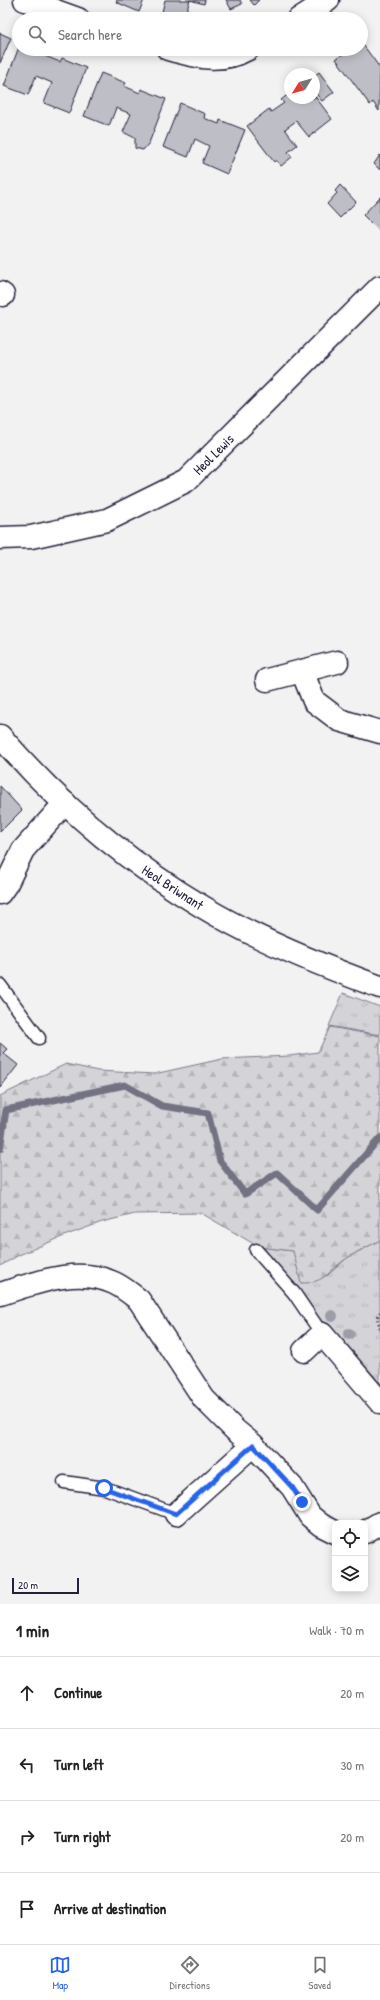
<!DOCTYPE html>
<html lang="en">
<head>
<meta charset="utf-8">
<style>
	:root { --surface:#fff; --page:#f6f6f6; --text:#222; --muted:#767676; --line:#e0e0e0; --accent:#2563eb }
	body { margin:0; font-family:"Patrick Hand",sans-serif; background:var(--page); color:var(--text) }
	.controls { position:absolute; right:12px; bottom:12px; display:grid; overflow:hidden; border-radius:8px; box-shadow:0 2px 10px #0003 }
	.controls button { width:36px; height:36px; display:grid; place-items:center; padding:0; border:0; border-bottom:1px solid var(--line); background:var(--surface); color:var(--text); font:20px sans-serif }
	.compass { position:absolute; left:284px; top:68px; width:36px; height:36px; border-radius:50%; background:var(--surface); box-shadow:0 2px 10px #0003; rotate:233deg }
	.scale { position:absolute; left:12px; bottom:10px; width:67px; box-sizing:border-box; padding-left:4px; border:2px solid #22223b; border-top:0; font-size:11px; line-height:14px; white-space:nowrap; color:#22223b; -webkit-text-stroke:3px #fff; paint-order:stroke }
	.stop { position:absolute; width:12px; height:12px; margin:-9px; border:3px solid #2563eb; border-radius:50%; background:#fff }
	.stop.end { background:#2563eb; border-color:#fff; box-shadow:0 1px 4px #0008 }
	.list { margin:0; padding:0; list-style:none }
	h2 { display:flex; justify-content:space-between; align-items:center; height:52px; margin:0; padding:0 16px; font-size:17px }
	h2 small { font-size:13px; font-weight:400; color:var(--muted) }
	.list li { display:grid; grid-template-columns:26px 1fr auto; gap:12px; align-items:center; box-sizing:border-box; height:72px; padding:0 16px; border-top:1px solid var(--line) }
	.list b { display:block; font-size:15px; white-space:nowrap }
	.list em { font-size:13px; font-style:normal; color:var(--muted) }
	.icon { flex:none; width:22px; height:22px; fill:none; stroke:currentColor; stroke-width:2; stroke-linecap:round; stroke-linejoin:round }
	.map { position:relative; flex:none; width:380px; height:1604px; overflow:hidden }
	.search { position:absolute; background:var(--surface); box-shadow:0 2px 10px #0003; left:12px; right:12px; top:12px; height:44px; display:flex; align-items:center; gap:10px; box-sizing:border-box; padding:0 14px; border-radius:22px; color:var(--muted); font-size:15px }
	.sheet { height:340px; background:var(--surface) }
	nav { display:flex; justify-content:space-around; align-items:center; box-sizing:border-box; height:56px; border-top:1px solid var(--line); background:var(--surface); font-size:11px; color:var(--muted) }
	nav a { display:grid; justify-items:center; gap:2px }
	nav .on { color:var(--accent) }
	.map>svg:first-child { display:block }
	.grass { fill:url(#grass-tufts); stroke:#7a7a8a }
	.forest { fill:url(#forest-firs); stroke:#7a7a8a }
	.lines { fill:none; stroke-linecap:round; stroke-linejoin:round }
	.stream { stroke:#727282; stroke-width:7 }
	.building { fill:#bebec6; stroke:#22223b }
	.service-casing { stroke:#22223b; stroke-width:15 }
	.minor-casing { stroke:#22223b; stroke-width:25 }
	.path { stroke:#22223b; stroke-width:2.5; stroke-dasharray:1 3; stroke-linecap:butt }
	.service { stroke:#fff; stroke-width:12 }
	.minor { stroke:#fff; stroke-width:22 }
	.tree { fill:#9d9da8 }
	.route { stroke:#2563eb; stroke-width:5 }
	.labels { text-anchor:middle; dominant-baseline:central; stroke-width:3; stroke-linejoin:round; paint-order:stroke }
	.street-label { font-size:14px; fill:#22223b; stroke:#fff }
</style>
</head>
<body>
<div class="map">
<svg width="380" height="1604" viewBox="0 0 380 1604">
	<defs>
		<pattern id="grass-tufts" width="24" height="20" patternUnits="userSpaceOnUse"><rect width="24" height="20" fill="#d3d3d8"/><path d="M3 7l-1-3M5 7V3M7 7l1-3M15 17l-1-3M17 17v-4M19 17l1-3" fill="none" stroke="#b5b5ba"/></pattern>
		<pattern id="forest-firs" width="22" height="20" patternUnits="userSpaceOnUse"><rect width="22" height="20" fill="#d3d3d8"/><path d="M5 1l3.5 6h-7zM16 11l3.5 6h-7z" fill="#b5b5ba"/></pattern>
	</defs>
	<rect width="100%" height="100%" fill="#f2f2f3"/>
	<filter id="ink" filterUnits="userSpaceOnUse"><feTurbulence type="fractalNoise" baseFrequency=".025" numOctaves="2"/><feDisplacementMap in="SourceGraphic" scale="8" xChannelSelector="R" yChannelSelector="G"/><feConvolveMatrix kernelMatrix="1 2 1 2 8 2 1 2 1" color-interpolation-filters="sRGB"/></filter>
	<g filter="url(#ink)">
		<g class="grass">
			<path d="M343,993L380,1007V1035L329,1026Z"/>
			<path d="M380,1240V1402L259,1247L294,1251L301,1283L328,1275L348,1257Z"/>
		</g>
		<path class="forest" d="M330,1027L380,1036V1240C370,1246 359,1250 349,1257C330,1268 326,1284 301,1283L293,1251L259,1247L201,1213L135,1214L102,1222L64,1236L19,1255L0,1266V1096L66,1064L98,1071L154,1074L222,1059L289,1056L318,1052Z"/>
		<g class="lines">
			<path class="stream" d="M0,1149L6,1110L125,1085L162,1106L208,1113L220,1161L245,1194L277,1173L317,1210L380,1138"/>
		</g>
		<g class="building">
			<path d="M117,0H144L139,12L116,2Z"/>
			<path d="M165,0H205L204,4L190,0L184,19H171L161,16Z"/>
			<path d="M226,0H240L242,4L231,9Z"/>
			<path d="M250,0H259L254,5Z"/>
			<path d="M0,33L11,38L0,63Z"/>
			<path d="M361,42L380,68L379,111L373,102L370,105L336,59L350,49H361Z"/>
			<path d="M19,47V49H41L47,51L45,56L60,62L62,58L86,68L69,113L44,103L52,83L36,76L28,95L4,86Z"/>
			<path d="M319,72L334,92L322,101L314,91V76Z"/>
			<path d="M101,73L126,83L124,86L140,93L141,89L166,99L149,143L143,150L135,148V138L123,132L131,114L116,108L109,126L84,116Z"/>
			<path d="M290,93V98H314V95L332,119L309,137L296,121L285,129L297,145L288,152L292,157L281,166L276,160L274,162L247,126L269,109L271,112L284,103L281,100Z"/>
			<path d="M180,103L205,114L204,118L219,124L220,120L245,130L227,174L202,163L209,146L195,139L188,157L163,147Z"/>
			<path d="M380,155V170L374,164Z"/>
			<path d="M340,185L356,202L340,218L327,204L337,193L335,191Z"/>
			<path d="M380,197V232L363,215Z"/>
			<path d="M0,786L22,810L0,832Z"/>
			<path d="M0,1043L7,1049L3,1053L18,1065L0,1088Z"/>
		</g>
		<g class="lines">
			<g class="service-casing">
				<g id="service">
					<path d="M0,985L39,1038"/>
					<path d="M256,1250L294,1293L322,1334"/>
					<path d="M64,1482L105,1488L176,1514"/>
				</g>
			</g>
			<g class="minor-casing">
				<g id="minor">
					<path d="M25,0L78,19"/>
					<path d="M299,19L328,0"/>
					<path d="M168,49C196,57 221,64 248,49"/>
					<path d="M0,293L3,295"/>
					<path d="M0,538L31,537L107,520L186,481L380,287"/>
					<path d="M302,671L314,701L339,720L380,732"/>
					<path d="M267,680L337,662"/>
					<path d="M0,736C58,803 127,862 203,907C258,940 320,965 380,987"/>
					<path d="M0,893L7,883L23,850L65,803"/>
					<path d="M0,1294C36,1283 77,1266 114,1283C123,1287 131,1294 139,1300L204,1399L235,1430L253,1445L292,1487L310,1516L321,1525L335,1532"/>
					<path d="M304,1351L322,1334L380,1402"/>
					<path d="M176,1514L253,1445"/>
					<path d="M365,1532L380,1523"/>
				</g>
			</g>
			<path class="path" d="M380,1312L377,1318L380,1328"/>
			<use href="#service" class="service"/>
			<use href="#minor" class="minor"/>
		</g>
		<g class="tree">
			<circle cx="332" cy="1316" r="6"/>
			<circle cx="349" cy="1334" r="6"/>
		</g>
	</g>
	<g class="lines" filter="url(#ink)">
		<path class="route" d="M104,1488L176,1514L253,1445L292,1487L302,1502"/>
	</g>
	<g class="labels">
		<g class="street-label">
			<text transform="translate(213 454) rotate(-45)">Heol Lewis</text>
			<text transform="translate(173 887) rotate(33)">Heol Briwnant</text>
		</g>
	</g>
</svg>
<div class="controls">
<button><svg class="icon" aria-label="locate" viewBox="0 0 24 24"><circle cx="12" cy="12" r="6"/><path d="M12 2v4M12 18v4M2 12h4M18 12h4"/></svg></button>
<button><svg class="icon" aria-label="layers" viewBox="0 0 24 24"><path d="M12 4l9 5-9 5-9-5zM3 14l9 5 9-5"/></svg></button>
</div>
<svg class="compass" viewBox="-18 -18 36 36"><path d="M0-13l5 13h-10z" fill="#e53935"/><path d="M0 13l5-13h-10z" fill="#767676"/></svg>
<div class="scale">20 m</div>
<div class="stop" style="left:104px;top:1488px"></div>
<div class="stop end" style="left:302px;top:1502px"></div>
<div class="search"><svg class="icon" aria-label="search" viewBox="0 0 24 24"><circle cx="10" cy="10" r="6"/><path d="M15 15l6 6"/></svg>Search here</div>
</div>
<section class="sheet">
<h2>1 min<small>Walk · 70 m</small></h2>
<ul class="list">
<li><svg class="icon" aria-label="ahead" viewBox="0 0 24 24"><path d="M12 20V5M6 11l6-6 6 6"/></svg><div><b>Continue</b></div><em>20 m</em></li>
<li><svg class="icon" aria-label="left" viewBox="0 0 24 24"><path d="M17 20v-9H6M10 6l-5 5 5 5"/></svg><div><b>Turn left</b></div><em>30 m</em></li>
<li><svg class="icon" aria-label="right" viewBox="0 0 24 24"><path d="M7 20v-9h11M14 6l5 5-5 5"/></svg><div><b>Turn right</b></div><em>20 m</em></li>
<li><svg class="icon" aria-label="arrive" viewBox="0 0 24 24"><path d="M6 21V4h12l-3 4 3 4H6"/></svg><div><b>Arrive at destination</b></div></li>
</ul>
</section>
<nav>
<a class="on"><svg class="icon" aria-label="map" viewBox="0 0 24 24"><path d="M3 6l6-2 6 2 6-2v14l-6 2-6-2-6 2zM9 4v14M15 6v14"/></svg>Map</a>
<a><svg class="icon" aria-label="directions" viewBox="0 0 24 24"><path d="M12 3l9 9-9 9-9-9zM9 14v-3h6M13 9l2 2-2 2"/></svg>Directions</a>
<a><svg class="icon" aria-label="saved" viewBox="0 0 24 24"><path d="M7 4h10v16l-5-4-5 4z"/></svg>Saved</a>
</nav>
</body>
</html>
